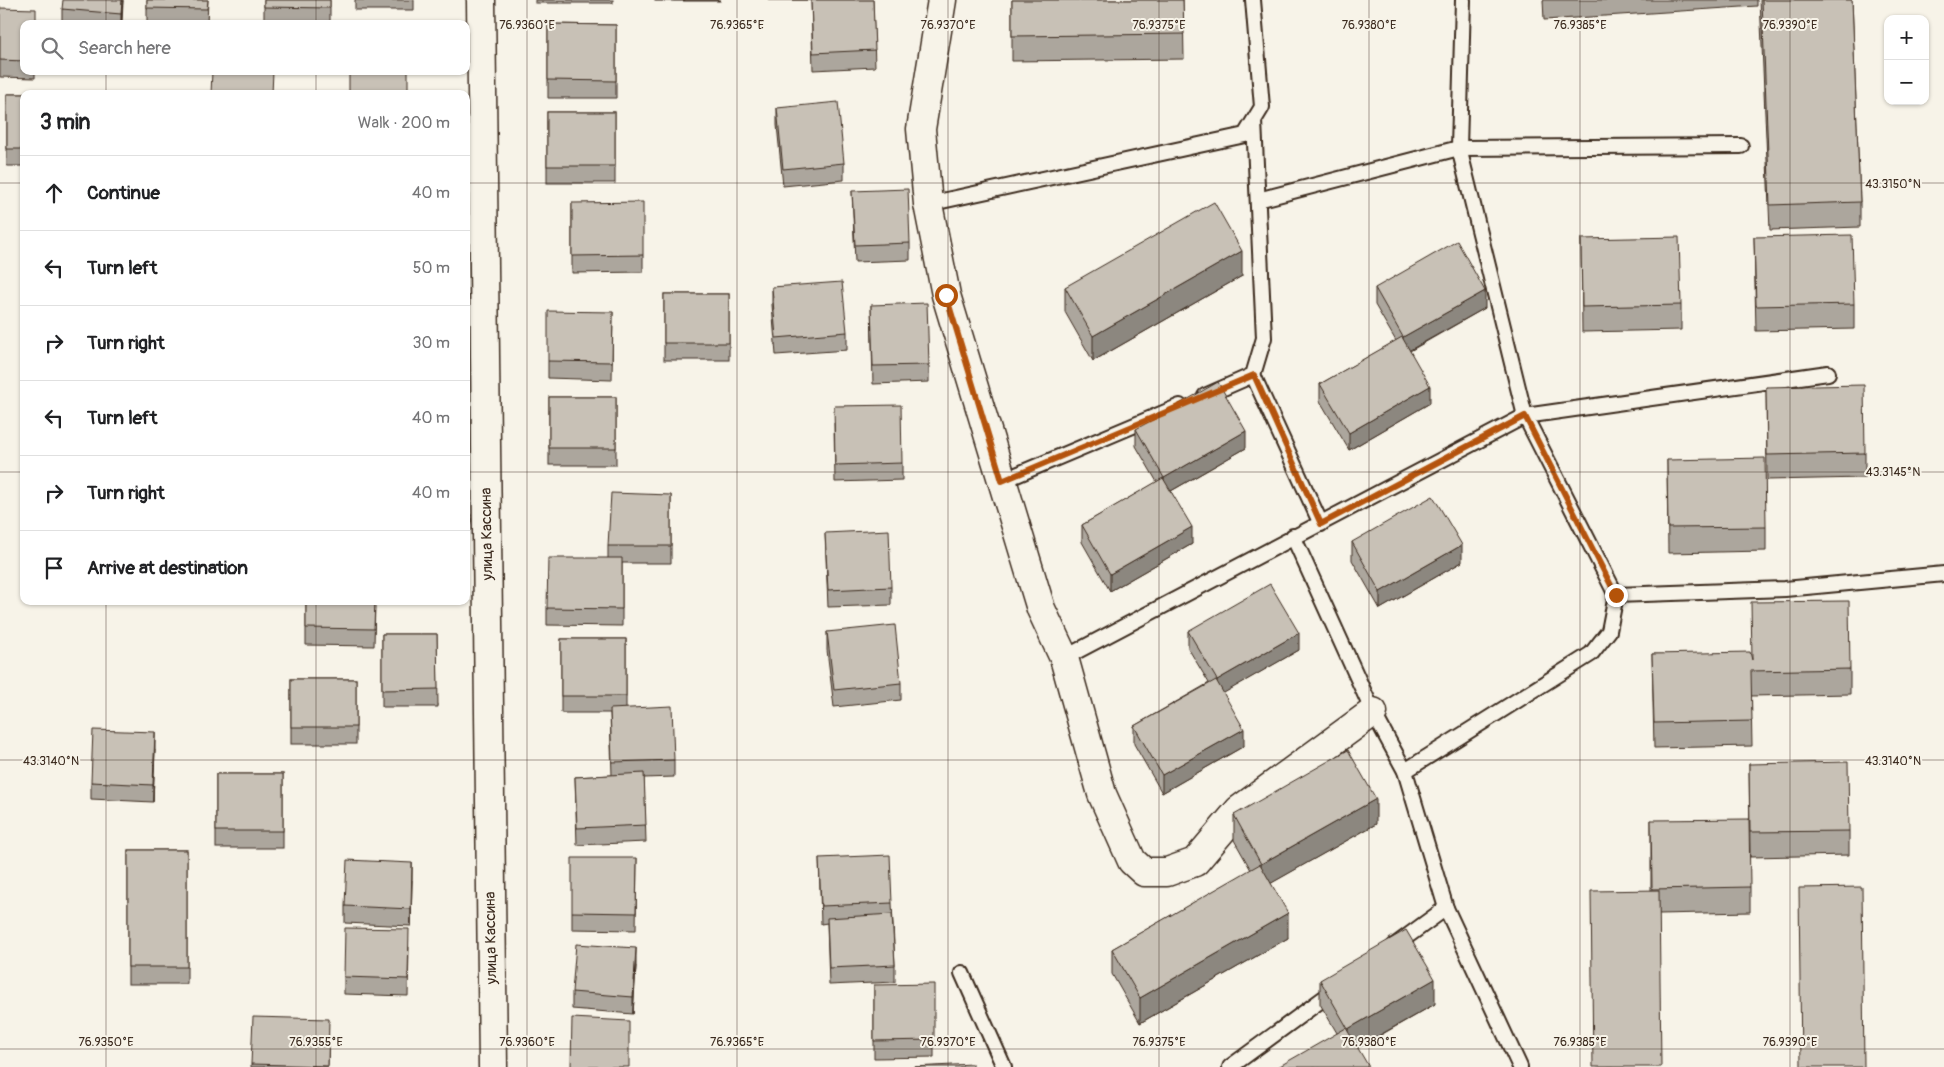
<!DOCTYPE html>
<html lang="en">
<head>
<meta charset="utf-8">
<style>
	:root { --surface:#fff; --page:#f2f2f2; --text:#202124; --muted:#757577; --line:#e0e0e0 }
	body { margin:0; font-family:Pangolin,sans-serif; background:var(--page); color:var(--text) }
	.controls { position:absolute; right:15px; top:15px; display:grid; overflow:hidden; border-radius:10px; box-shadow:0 1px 4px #0004 }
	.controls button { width:45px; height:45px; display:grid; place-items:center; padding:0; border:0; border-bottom:1px solid var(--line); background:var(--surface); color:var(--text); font:25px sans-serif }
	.stop { position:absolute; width:15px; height:15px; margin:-11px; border:4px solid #b45309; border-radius:50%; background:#fff }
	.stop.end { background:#b45309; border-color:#fff; box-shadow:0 1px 5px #0008 }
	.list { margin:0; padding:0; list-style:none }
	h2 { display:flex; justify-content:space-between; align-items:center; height:65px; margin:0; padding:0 20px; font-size:21px }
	h2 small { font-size:16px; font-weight:400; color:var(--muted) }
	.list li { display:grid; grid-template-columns:32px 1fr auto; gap:15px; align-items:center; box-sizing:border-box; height:75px; padding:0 20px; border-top:1px solid var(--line) }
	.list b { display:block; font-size:19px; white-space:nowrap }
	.list em { font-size:16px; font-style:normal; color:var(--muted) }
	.icon { flex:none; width:28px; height:28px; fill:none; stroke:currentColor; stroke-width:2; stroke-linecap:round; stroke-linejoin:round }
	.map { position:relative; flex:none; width:1944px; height:1067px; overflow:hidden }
	.search { position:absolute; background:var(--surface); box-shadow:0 1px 4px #0004; left:20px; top:20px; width:450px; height:55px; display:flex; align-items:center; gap:12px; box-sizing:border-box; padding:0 18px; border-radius:10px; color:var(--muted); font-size:19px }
	.panel { position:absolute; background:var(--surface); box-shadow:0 1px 4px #0004; left:20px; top:90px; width:450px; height:515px; border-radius:10px }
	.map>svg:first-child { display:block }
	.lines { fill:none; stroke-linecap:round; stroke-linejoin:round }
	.service-casing { stroke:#3b2a1e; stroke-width:18 }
	.minor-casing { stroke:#3b2a1e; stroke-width:31 }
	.service { stroke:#f7f3e8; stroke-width:14 }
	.minor { stroke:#f7f3e8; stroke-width:28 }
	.wall { fill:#aca69d; stroke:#3b2a1e }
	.shaded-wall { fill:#8c877f; stroke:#3b2a1e }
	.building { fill:#c8c1b6; stroke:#3b2a1e }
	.route { stroke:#b45309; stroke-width:6 }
	.ticks { fill:none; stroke:#3b2a1e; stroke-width:1; stroke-opacity:0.45 }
	.labels { text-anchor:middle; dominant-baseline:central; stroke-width:4; stroke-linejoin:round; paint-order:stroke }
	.street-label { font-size:15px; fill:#3b2a1e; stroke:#f7f3e8 }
	.ticks-label { font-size:12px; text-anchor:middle; fill:#3b2a1e; stroke:#f7f3e8; stroke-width:4; stroke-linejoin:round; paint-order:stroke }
</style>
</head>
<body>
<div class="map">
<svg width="1944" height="1067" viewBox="0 0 1944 1067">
	<rect width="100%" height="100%" fill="#f7f3e8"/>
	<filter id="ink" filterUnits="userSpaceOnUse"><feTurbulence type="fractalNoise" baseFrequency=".02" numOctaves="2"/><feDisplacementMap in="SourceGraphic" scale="10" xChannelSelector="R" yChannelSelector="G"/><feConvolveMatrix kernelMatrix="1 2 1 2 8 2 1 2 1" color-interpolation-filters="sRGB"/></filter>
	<g filter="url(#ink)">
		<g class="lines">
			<g class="service-casing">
				<g id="service">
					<path d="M1258,200L1459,148L1741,146"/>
					<path d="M928,204L1245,135L1262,107L1253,0"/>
					<path d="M1253,375L1321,524"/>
					<path d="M1205,396L1253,375L1264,338L1254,121"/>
					<path d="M1002,481L1180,406"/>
					<path d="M1293,536L1373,712L1405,771L1446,908L1520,1067"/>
					<path d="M1616,595L1785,589L1944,574"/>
					<path d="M1064,658L1525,416L1828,373"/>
					<path d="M1405,771L1591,654L1609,631L1616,595L1525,416L1459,148L1463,0"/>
					<path d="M1394,946L1446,908"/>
					<path d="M962,973L1004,1067"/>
					<path d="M1230,1067L1335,990"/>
				</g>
			</g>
			<g class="minor-casing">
				<g id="minor">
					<path d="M481,0L493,1067"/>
					<path d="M942,0L921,129L928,204L946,295L1041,609L1064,658L1102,794L1132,861L1144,872H1167L1195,862L1239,810L1373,712"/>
				</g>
			</g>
			<use href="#service" class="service"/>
			<use href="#minor" class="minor"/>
		</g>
		<g class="wall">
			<path d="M123,0L122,24H62V9Z"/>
			<path d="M147,0H208L207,24H147Z"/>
			<rect x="264" y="0" width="66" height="24"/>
			<rect x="355" y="0" width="59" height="10"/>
			<rect x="535" y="0" width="78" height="3"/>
			<rect x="655" y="0" width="65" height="1"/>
			<path d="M768,0H873L875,67L813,70L811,0Z"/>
			<path d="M1012,0H1183L1184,59L1012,61Z"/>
			<path d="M1543,0H1757V6L1544,20Z"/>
			<path d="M1760,0H1852L1860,202V227L1770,230Z"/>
			<path d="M0,8L36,24H24V71H35V78L0,77Z"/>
			<path d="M548,24L616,25V98H548Z"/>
			<rect x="7" y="94" width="17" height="72"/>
			<path d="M777,108L844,163V180L783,186L777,125Z"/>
			<rect x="547" y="112" width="68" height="71"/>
			<path d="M852,191L910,243V260L855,262Z"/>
			<path d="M572,203L643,255V272L572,273Z"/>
			<path d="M1754,237L1854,304V329L1756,331Z"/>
			<path d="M1581,239L1681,305V330L1582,332Z"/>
			<path d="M1242,276L1093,361L1065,312V287Z"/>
			<path d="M772,287L847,332V350L776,355L772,305Z"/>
			<path d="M1375,288L1485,308L1410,351L1430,403L1349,450L1320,401V384L1396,341L1375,305Z"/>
			<rect x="664" y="294" width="65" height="66"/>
			<path d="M871,305L929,365V382L873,384Z"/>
			<path d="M613,312L612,380L548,378V361Z"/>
			<path d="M1766,387L1865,453V478L1767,480Z"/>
			<rect x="549" y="397" width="67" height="68"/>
			<path d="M834,423L902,463V480L835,482Z"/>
			<path d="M1136,429L1246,448L1171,491L1192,544L1110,591L1082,542V525L1157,482L1136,446Z"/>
			<path d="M1667,460L1766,527V551L1668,553Z"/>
			<path d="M671,495V563H622V626L547,625V608L608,558V546Z"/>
			<path d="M825,533L891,587V605L828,607Z"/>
			<path d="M1352,542L1462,562L1380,609L1352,560Z"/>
			<path d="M306,601H375L374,646L306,645Z"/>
			<path d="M1188,631L1299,650L1223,693L1244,746L1162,793L1134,744V726L1209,683L1188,648Z"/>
			<path d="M827,632L901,683V700L834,707L827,650Z"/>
			<path d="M382,634H437L438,707H382Z"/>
			<path d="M561,639H626V708L674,760V777L644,778L646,842L577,845L575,777L612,775L610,713H561Z"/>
			<path d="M1652,654L1751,658L1850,669V694L1751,696L1752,746L1654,748Z"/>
			<rect x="291" y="679" width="65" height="65"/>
			<path d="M155,749L153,802L91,799V782Z"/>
			<path d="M1749,764L1849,831V855L1750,857Z"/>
			<rect x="216" y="774" width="67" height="74"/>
			<path d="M1234,815L1376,824L1271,883L1288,938L1140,1023L1112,974V949L1251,870L1234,840Z"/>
			<path d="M1651,820L1750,887V912L1659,914L1651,890Z"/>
			<rect x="128" y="850" width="59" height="134"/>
			<path d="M637,858L636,930L572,929V912Z"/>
			<path d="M819,858L892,903L895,965V982L829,985L827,923L821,924Z"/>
			<path d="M412,880L411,926L345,923V906Z"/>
			<path d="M409,947L408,996L344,994V977Z"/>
			<path d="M636,966L633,1014L572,1009V992Z"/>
			<path d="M1320,980L1435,1004L1358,1048L1337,1033L1320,1004Z"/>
			<path d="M874,985L934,1040V1057L874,1058Z"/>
			<path d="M329,1036L328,1067H251V1064Z"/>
		</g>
		<g class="shaded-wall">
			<path d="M122,0H123L121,24V14Z"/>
			<path d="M1242,251V276L1093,361V336Z"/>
			<path d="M1485,291V308L1403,354V337Z"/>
			<path d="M1430,386V403L1349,450V433Z"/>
			<path d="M1246,431V448L1164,495V478Z"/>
			<path d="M1192,527V544L1110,591V574Z"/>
			<path d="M1462,545V562L1380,609V592Z"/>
			<path d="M1299,633V650L1217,697V680Z"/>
			<path d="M1244,729V746L1162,793V775Z"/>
			<path d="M155,732V749L153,802V785Z"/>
			<path d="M1376,799V824L1261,889V864Z"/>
			<path d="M412,863V880L411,926V909Z"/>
			<path d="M1288,913V938L1140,1023V998Z"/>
			<path d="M636,948V966L633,1014V997Z"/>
			<path d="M1435,979V1004L1348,1053V1029Z"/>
		</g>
		<g class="building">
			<path d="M63,0H122L121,14L62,9Z"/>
			<path d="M147,0H208L207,9L147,8Z"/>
			<path d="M264,0H330V8L264,7Z"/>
			<path d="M811,0H873L875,50L813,53Z"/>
			<path d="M1012,0H1183L1184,34L1012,36Z"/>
			<path d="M1762,0H1852L1860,202L1770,205Z"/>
			<path d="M0,8L36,9V24H24V61L0,60Z"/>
			<path d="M548,24L616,25V81L548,80Z"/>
			<path d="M212,71H273L272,94H211Z"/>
			<rect x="349" y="71" width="59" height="23"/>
			<path d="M7,94H61H24V149H7Z"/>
			<path d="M838,102L844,163L783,169L777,108Z"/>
			<rect x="547" y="112" width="68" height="54"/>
			<path d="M908,189L910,243L855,245L852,191Z"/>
			<path d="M643,202V255L572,256V203Z"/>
			<path d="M1214,202L1242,251L1093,336L1065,287Z"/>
			<path d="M1852,235L1854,304L1756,306L1754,237Z"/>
			<path d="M1679,237L1681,305L1582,307L1581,239Z"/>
			<path d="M1457,241L1485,291L1403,337L1375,288Z"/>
			<path d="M842,282L847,332L776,338L772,287Z"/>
			<rect x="664" y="294" width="65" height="49"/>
			<path d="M927,303L929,365L873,366L871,305Z"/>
			<path d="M548,311L613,312L612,362L548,361Z"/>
			<path d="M1402,337L1430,386L1349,433L1320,384Z"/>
			<path d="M1218,382L1246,431L1164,478L1136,429Z"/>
			<path d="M1864,385L1865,453L1767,455L1766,387Z"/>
			<rect x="549" y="397" width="67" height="51"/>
			<path d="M901,405L902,463L835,465L834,406Z"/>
			<path d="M1765,458L1766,527L1668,528L1667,460Z"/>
			<path d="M1163,478L1192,527L1110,574L1082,525Z"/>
			<path d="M611,493L671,495V546H608Z"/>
			<path d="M1433,496L1462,545L1380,592L1352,542Z"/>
			<path d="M889,530L891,587L828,590L825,533Z"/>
			<path d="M548,558H622V609L547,608Z"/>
			<path d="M1270,584L1299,633L1217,680L1188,631Z"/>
			<path d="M306,601H375L374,629L306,628Z"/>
			<path d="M1849,601L1850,669L1751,671L1752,721L1654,723L1652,654L1750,652L1752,660L1751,602Z"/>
			<path d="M895,625L901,683L834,690L827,632Z"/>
			<path d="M382,634H437L438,689L382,690Z"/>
			<rect x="561" y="639" width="65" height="57"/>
			<rect x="291" y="679" width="65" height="48"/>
			<path d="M1216,680L1244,729L1162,775L1134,726Z"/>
			<path d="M672,706L674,760L612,762L610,709Z"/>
			<path d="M93,730L155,732L153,785L91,782Z"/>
			<path d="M1348,750L1376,799L1261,864L1234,815Z"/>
			<path d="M1848,762L1849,831L1750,832L1749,764Z"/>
			<path d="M644,773L646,825L577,828L575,777Z"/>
			<rect x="216" y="774" width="67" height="57"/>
			<path d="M1749,819L1750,887L1652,889L1651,820Z"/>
			<rect x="128" y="850" width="59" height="117"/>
			<path d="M890,855L892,903L821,906L819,858Z"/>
			<path d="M572,858H637L636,913L572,912Z"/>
			<path d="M347,860L412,863L411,909L345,906Z"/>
			<path d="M1260,864L1288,913L1140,998L1112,949Z"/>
			<path d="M1862,887L1864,1067H1801L1799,888Z"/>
			<path d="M1659,890L1661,1067H1593L1591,891Z"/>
			<path d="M892,914L895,965L829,968L827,918Z"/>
			<path d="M345,928L409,929L408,979L344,977Z"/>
			<path d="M1406,930L1435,979L1348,1029L1320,980Z"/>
			<path d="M576,944L636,948L633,997L572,992Z"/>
			<path d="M934,984V1040L874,1041V985Z"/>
			<path d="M253,1017L329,1019L328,1066L251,1064Z"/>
			<path d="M572,1018L629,1021V1067H571Z"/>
			<path d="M1346,1028L1369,1067H1278Z"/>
			<path d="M973,1064V1067H913Z"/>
		</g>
	</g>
	<g class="lines" filter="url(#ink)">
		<path class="route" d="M946,295L1002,481L1254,375L1321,524L1525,416L1616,595"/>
	</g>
	<path class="ticks" d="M106,0V24M316,0V24M527,0V1067M737,0V1067M948,0V1067M1159,0V1067M1369,0V1067M1580,0V1067M1790,0V1067M106,71V94M316,71V94M0,183H24M466,183H1944M0,472H24M466,472H1944M106,601V1067M316,601V1067M0,760H1944M0,1049H1944"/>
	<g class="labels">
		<g class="street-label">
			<text transform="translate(487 534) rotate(-91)">улица Кассина</text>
			<text transform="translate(491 938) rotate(-91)">улица Кассина</text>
		</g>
	</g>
	<g class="ticks-label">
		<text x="527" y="29">76.9360°E</text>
		<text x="737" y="29">76.9365°E</text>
		<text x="948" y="29">76.9370°E</text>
		<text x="1159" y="29">76.9375°E</text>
		<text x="1369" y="29">76.9380°E</text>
		<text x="1580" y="29">76.9385°E</text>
		<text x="1790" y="29">76.9390°E</text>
		<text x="1893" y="188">43.3150°N</text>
		<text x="1893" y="476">43.3145°N</text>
		<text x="51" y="765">43.3140°N</text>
		<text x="1893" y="765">43.3140°N</text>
		<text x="106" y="1046">76.9350°E</text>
		<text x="316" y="1046">76.9355°E</text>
		<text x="527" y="1046">76.9360°E</text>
		<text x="737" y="1046">76.9365°E</text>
		<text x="948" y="1046">76.9370°E</text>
		<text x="1159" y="1046">76.9375°E</text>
		<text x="1369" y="1046">76.9380°E</text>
		<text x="1580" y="1046">76.9385°E</text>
		<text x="1790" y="1046">76.9390°E</text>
	</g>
</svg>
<div class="controls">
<button>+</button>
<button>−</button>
</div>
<div class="stop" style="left:946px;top:295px"></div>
<div class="stop end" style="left:1616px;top:595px"></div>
<div class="search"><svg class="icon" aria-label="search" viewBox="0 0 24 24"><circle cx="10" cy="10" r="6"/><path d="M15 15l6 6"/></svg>Search here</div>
<section class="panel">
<h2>3 min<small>Walk · 200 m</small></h2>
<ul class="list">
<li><svg class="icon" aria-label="ahead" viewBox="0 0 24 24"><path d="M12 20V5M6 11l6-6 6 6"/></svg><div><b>Continue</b></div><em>40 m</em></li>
<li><svg class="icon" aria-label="left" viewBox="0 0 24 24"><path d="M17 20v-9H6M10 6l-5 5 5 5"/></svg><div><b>Turn left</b></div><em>50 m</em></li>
<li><svg class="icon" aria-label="right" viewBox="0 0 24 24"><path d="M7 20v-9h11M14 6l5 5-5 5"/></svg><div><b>Turn right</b></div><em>30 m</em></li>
<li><svg class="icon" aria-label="left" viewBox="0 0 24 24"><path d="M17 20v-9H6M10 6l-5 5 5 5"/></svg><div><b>Turn left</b></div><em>40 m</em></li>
<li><svg class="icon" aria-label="right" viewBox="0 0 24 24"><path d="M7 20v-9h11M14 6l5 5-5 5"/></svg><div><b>Turn right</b></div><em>40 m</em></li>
<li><svg class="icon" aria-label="arrive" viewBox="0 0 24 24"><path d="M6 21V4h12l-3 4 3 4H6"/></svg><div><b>Arrive at destination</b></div></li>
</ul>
</section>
</div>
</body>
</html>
